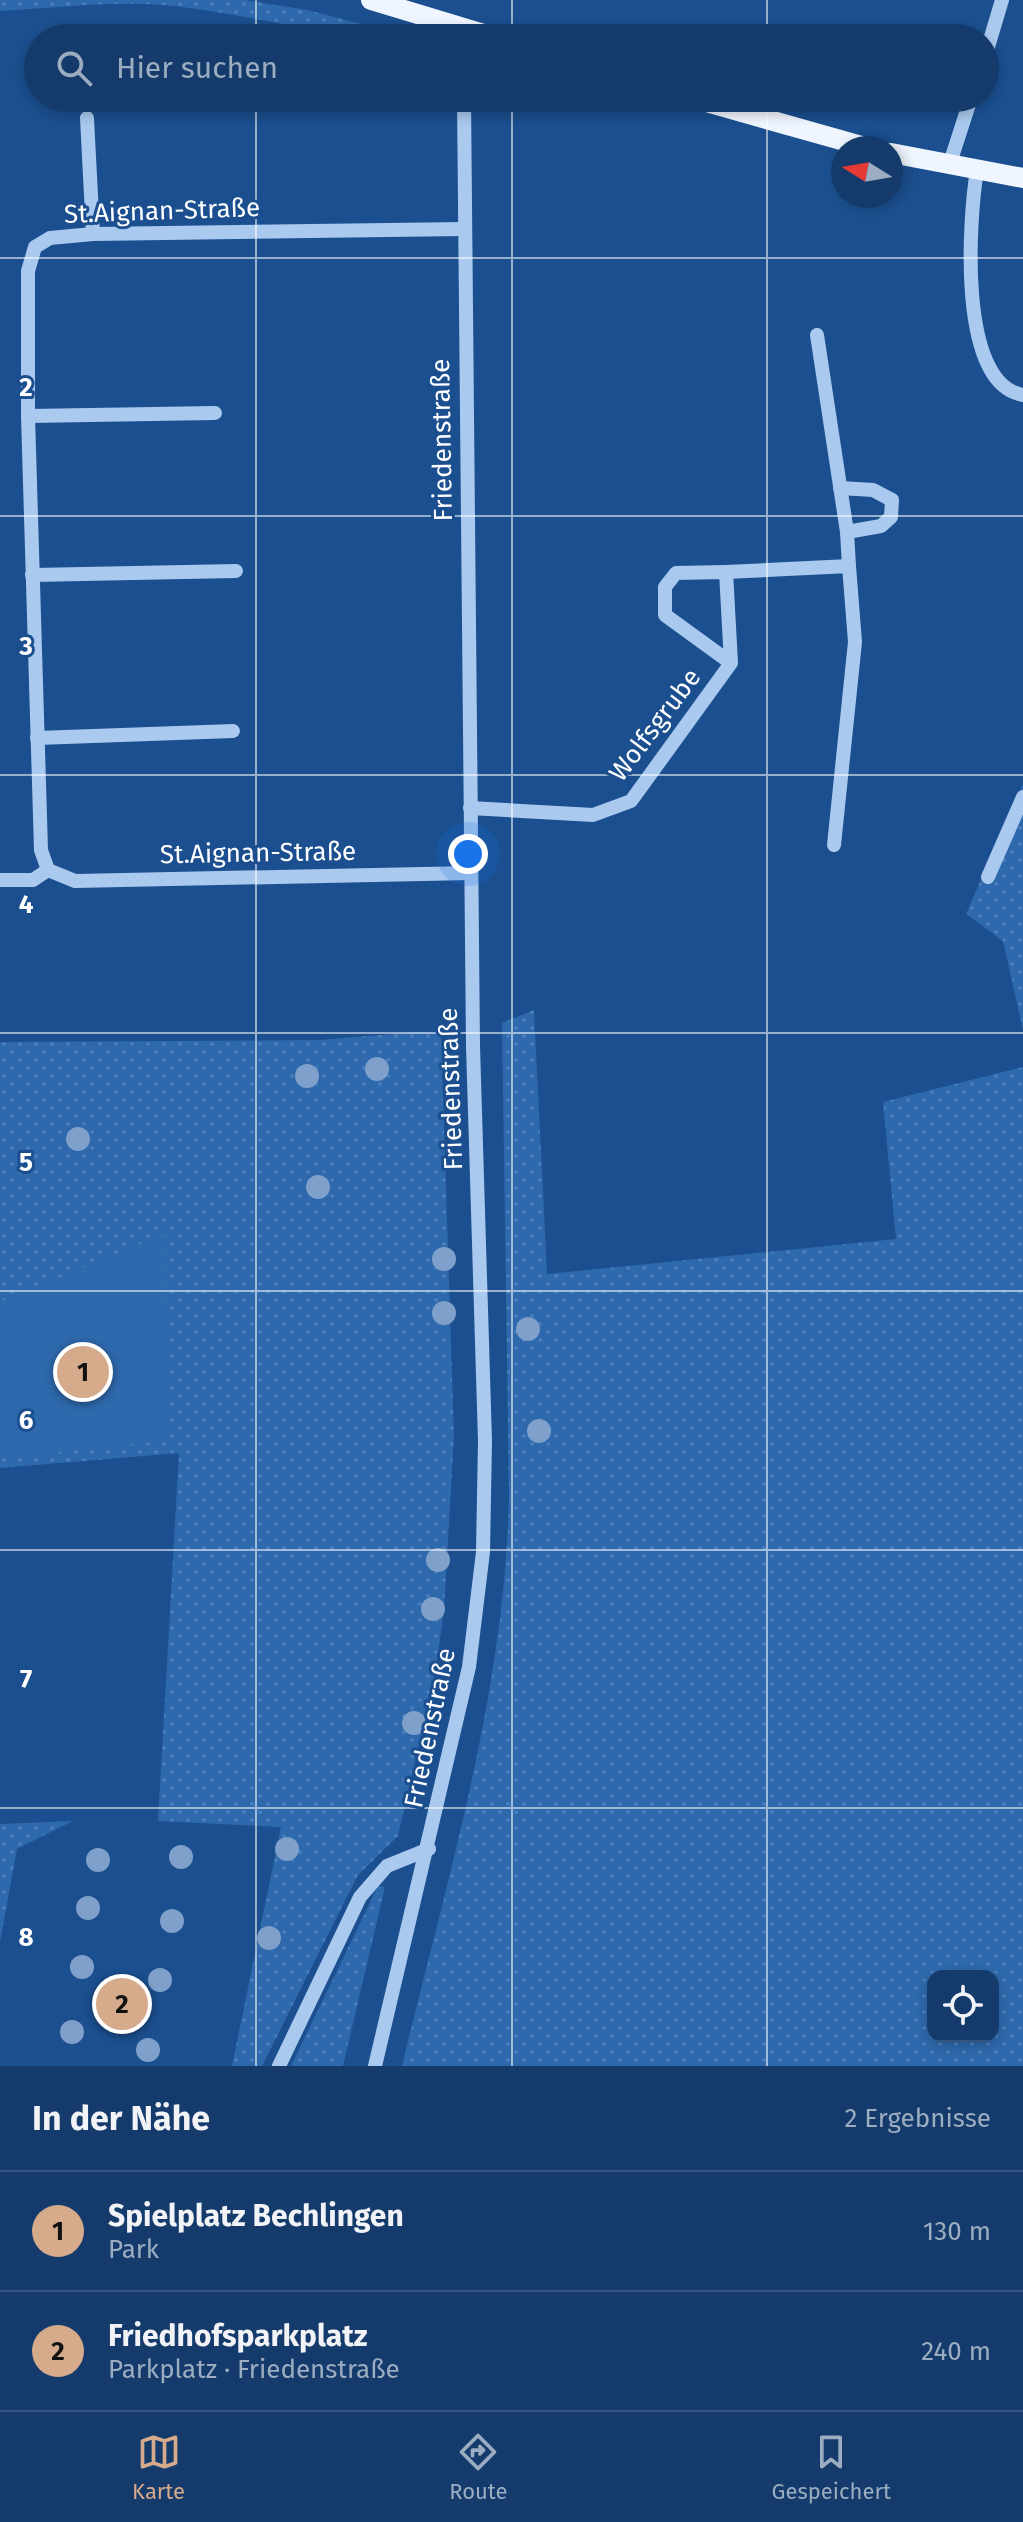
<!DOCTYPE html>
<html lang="de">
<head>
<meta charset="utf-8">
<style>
	:root { --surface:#143b6b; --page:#214673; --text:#f1f3f6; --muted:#9dadc1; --line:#33557e; --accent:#d6ab8b }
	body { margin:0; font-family:"Fira Sans",sans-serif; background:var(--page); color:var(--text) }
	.controls { position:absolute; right:24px; bottom:24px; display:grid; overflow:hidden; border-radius:16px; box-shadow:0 4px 12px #0003 }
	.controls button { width:72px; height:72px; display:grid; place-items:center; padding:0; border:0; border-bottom:2px solid var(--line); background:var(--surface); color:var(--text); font:40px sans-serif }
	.compass { position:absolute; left:831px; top:136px; width:72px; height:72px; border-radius:50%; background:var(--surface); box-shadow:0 4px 12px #0003; rotate:281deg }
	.you { position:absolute; left:468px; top:854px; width:28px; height:28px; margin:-20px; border:6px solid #fff; border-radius:50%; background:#1a73e8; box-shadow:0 0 0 12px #1a73e833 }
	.badge { display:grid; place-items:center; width:52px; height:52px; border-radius:50%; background:var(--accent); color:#111; font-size:26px; font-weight:700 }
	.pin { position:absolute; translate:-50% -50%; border:4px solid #fff; box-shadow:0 2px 8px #0006 }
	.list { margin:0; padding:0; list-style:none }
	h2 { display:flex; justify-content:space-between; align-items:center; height:104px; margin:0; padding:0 32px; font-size:34px }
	h2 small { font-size:26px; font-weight:400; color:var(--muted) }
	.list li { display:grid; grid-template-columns:52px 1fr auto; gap:24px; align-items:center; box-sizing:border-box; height:120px; padding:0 32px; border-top:2px solid var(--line) }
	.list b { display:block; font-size:30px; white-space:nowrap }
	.list p { margin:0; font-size:26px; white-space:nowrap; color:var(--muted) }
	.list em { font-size:26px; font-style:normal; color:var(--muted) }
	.icon { flex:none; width:44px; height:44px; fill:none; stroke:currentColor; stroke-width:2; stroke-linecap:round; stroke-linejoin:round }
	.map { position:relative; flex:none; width:1023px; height:2066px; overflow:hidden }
	.search { position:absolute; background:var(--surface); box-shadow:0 4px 12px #0003; left:24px; right:24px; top:24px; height:88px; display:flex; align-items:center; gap:20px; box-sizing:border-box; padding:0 28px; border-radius:44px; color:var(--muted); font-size:30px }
	.sheet { height:344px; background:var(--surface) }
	nav { display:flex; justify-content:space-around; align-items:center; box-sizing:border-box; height:112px; border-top:2px solid var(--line); background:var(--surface); font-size:22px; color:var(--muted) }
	nav a { display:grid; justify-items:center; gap:4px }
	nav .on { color:var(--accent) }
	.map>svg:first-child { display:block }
	.grass { fill:url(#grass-dots); fill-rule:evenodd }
	.green { fill:#2e69ad }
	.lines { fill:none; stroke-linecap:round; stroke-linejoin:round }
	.minor { stroke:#a9c9ee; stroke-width:14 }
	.major { stroke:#f0f6ff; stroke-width:20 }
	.tree { fill:#7ea0ca }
	.grid { fill:none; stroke:#fff; stroke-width:2; stroke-opacity:0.55 }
	.labels { text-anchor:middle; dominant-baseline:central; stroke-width:6; stroke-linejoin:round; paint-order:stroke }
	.street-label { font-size:26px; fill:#fff; stroke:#1b4f8f }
	.grid-label { font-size:26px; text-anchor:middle; font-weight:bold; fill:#fff; stroke:#1b4f8f; stroke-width:6; stroke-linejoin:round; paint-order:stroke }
</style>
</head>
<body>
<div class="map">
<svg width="1023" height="2066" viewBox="0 0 1023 2066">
	<defs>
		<pattern id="grass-dots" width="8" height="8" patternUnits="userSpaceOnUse" patternTransform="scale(2)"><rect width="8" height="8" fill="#2e69ad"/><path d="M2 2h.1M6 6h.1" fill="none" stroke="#4d80b9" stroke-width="1.8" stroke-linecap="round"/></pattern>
	</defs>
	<rect width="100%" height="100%" fill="#1b4f8f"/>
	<g class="grass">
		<path d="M0,0H245L307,10L404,35V38C327,38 250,14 173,6C116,0 57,8 0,11Z"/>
		<path d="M1023,784V1030L1003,941L966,914Z"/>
		<path d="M534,1010L547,1274L896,1239L883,1102L1023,1067V2066H402C447,1879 505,1691 509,1498L502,1023ZM933,1976H993V2036H933Z"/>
		<path d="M417,1032L441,1033L454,1436L444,1609L436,1670L398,1836L358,1875L262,2066H232L281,1827L158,1821L179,1453L0,1468V1042L319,1040Z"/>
		<path d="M73,1821L17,1849L0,1942V1824Z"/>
		<path d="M378,1886L385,1887L343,2066H291Z"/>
	</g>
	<path class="green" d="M165,1234L166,1441L0,1458V1302Z"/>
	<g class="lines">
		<g class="minor">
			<path d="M985,57L1002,0"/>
			<path d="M87,118L93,234"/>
			<path d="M949,166L971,98"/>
			<path d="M977,170C969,219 957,384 1023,395"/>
			<path d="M464,229L93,234L50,238L35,247L28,271V416L41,850L48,870L75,881L471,873"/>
			<path d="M817,335L847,532L849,566"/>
			<path d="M28,416L215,413"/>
			<path d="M840,488L873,490L892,500L891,517L881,526L847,532"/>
			<path d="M726,572L849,566L855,642L834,845"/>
			<path d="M32,575L236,571"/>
			<path d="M37,738L233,731"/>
			<path d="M470,808L593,815L631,801L731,663L726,572L676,573L665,587V615L731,663"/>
			<path d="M988,877L1023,797"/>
			<path d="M0,880H33L48,870"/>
			<path d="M279,2066L360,1897L387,1866L429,1849"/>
			<path d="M375,2066L469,1667L483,1552L485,1441L473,1046L464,98"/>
		</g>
		<g class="major">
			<path d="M371,0L497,38"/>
			<path d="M692,98L869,148"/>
			<path d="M891,153L1023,178"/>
		</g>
	</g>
	<g class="tree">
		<circle cx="377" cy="1069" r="12"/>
		<circle cx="307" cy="1076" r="12"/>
		<circle cx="78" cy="1139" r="12"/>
		<circle cx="318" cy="1187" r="12"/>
		<circle cx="444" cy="1259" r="12"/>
		<circle cx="444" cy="1313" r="12"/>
		<circle cx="528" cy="1329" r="12"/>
		<circle cx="539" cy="1431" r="12"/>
		<circle cx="438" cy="1560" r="12"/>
		<circle cx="433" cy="1609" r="12"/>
		<circle cx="414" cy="1723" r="12"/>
		<circle cx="287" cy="1849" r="12"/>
		<circle cx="181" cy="1857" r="12"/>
		<circle cx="98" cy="1860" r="12"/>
		<circle cx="88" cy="1908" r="12"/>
		<circle cx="172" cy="1921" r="12"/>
		<circle cx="269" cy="1938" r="12"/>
		<circle cx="82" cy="1967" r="12"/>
		<circle cx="160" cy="1980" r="12"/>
		<circle cx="72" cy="2032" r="12"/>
		<circle cx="148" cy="2050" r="12"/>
	</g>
	<path class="grid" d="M256,0V38M512,0V38M767,0V38M256,98V2066M512,98V2066M767,98V2066M0,258H1023M0,516H1023M0,775H1023M0,1033H1023M0,1291H1023M0,1550H1023M0,1808H1023"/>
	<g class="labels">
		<g class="street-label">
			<text transform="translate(162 211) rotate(-2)">St.Aignan-Straße</text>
			<text transform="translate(442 440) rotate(-91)">Friedenstraße</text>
			<text transform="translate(655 725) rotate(-53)">Wolfsgrube</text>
			<text transform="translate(258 853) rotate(-1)">St.Aignan-Straße</text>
			<text transform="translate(451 1089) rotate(-92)">Friedenstraße</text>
			<text transform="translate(430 1728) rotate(-78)">Friedenstraße</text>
		</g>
	</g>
	<g class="grid-label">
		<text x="26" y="396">2</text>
		<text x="26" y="655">3</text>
		<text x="26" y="913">4</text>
		<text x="26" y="1171">5</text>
		<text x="26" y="1429">6</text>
		<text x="26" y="1688">7</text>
		<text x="26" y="1946">8</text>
	</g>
</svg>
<div class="controls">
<button><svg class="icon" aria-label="locate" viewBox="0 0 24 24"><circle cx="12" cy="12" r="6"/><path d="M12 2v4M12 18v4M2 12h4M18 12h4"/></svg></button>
</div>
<svg class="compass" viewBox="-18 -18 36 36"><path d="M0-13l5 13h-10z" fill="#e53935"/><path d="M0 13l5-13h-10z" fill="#9dadc1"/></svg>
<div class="you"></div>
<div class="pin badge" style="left:83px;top:1372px">1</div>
<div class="pin badge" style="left:122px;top:2004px">2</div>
<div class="search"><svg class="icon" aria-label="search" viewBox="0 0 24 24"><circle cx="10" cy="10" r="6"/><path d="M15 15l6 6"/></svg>Hier suchen</div>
</div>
<section class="sheet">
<h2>In der Nähe<small>2 Ergebnisse</small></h2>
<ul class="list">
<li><span class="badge">1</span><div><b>Spielplatz Bechlingen</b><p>Park</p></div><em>130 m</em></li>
<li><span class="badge">2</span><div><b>Friedhofsparkplatz</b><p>Parkplatz · Friedenstraße</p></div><em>240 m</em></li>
</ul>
</section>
<nav>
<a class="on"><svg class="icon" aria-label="map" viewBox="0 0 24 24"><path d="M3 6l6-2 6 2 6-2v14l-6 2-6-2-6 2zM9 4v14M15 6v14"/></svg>Karte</a>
<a><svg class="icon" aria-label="directions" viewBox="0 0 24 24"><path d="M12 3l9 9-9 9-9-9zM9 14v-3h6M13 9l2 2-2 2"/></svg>Route</a>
<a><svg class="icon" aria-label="saved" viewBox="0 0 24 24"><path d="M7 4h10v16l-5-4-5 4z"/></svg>Gespeichert</a>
</nav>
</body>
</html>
